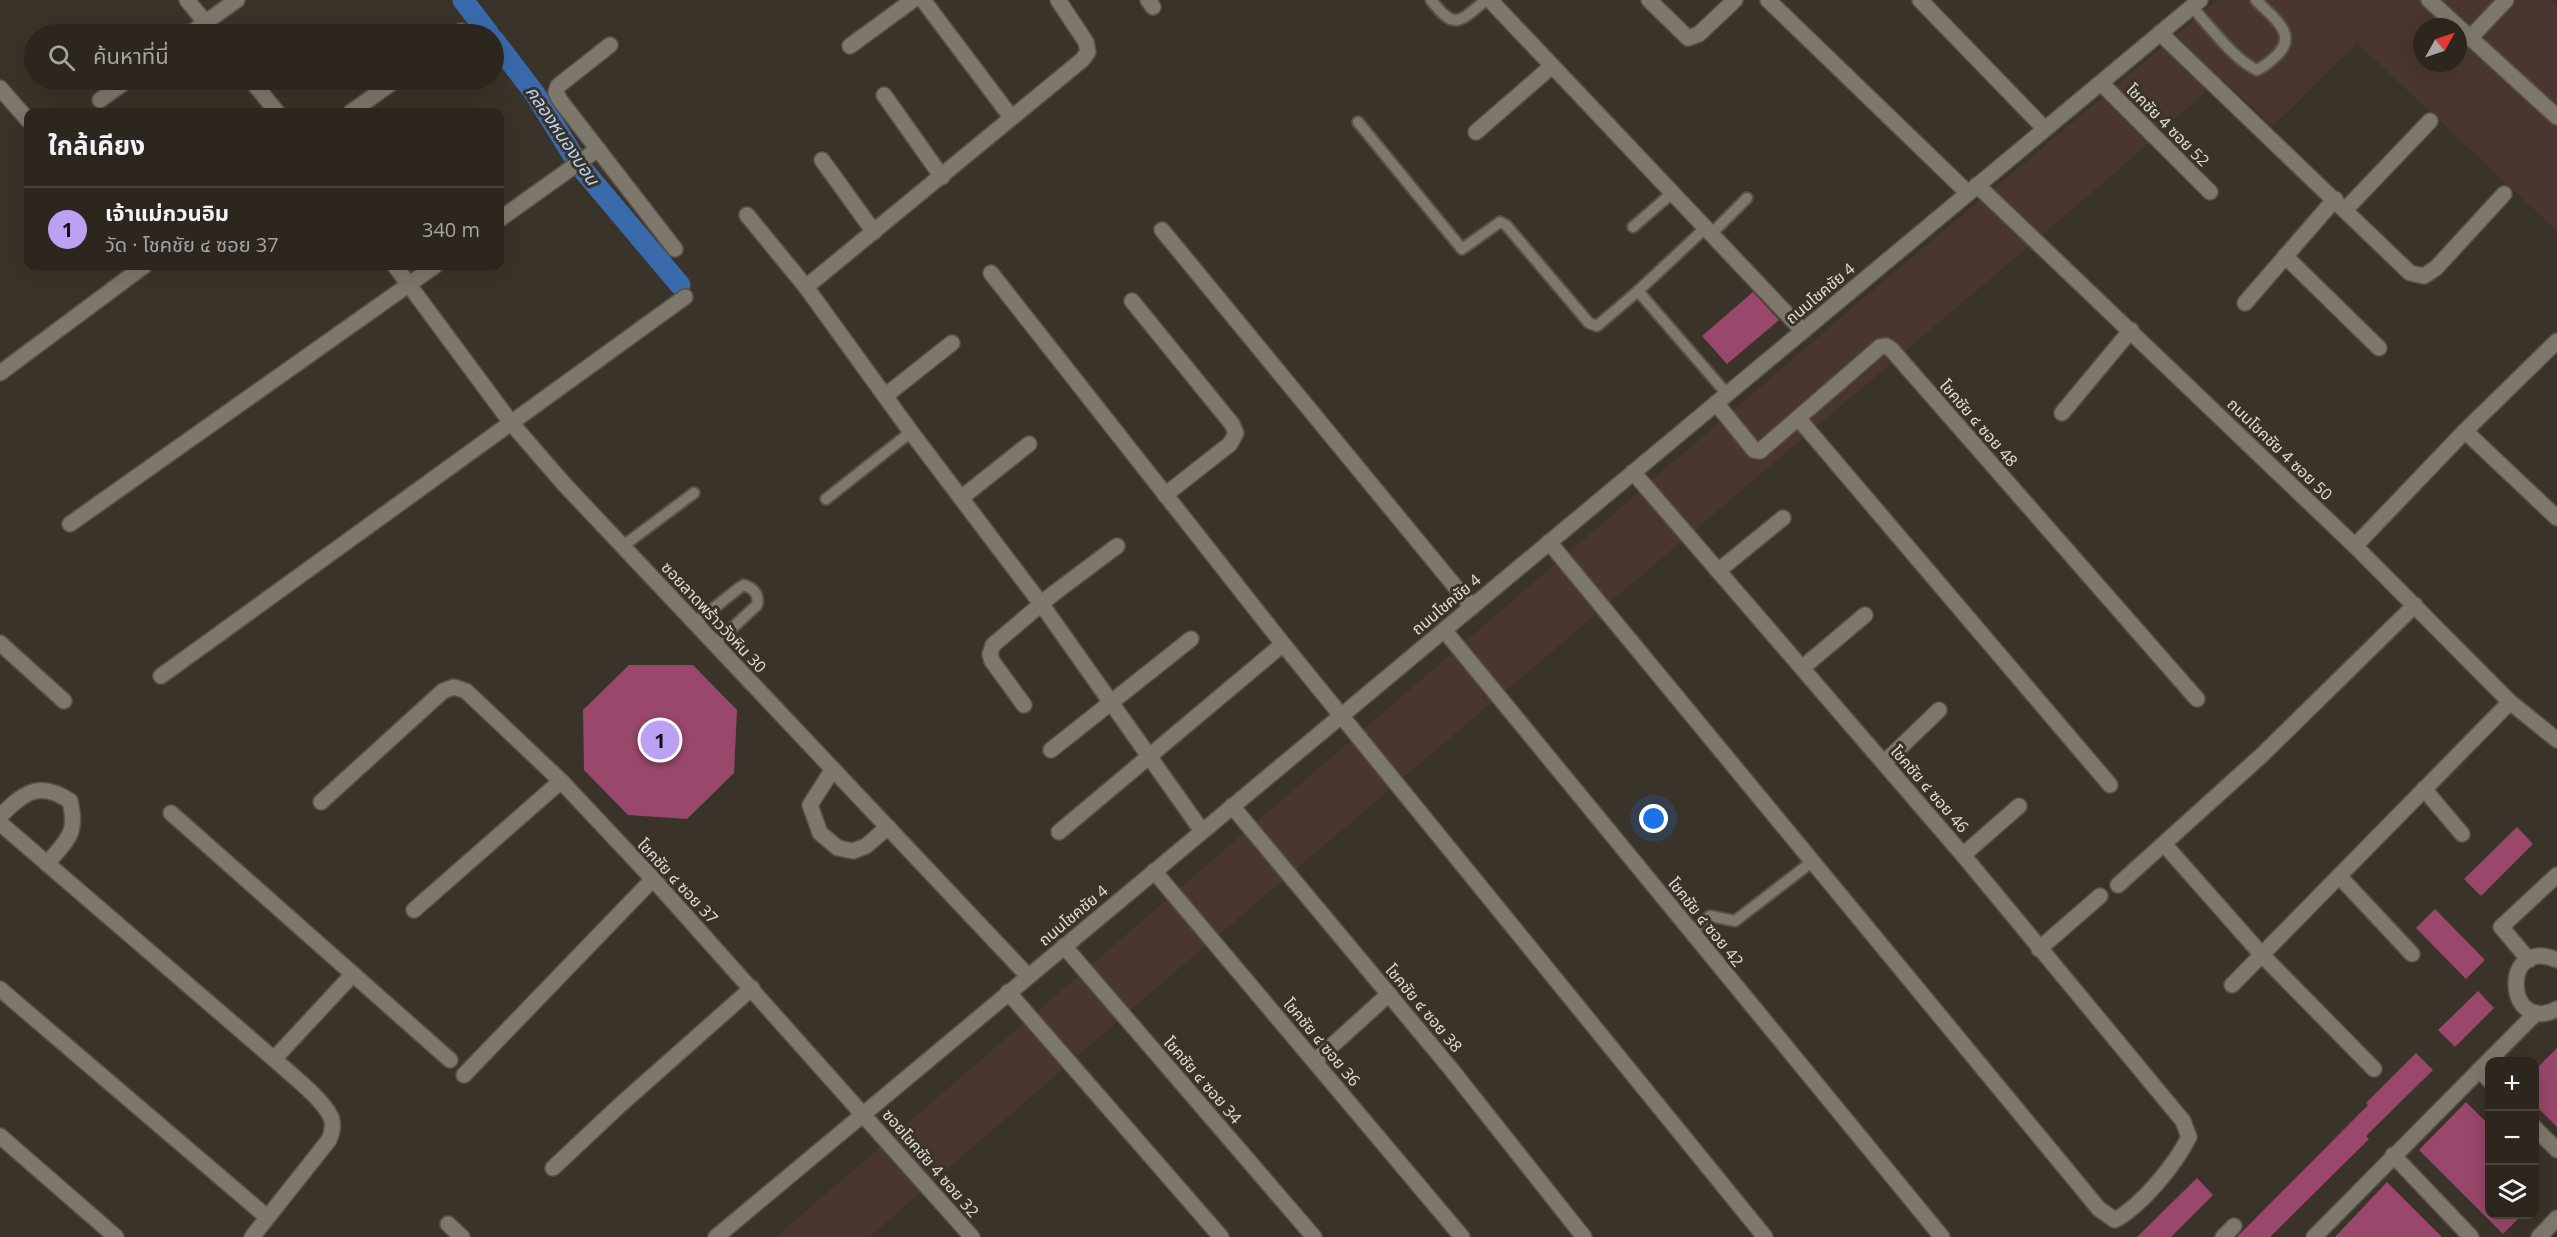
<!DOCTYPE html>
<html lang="th">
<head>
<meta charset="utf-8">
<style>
	:root { --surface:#2c261f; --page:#342e28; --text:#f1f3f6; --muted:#a6a5a4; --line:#48433d; --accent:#bca0f2 }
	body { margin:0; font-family:"Open Sans","Noto Sans Thai",sans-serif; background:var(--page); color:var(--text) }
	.controls { position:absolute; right:18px; bottom:18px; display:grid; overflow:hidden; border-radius:12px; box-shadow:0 6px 24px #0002 }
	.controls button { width:54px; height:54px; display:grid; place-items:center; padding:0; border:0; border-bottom:2px solid var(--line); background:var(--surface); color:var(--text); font:30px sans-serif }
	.compass { position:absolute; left:2413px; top:18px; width:54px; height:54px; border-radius:50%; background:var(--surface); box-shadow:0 6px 24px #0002; rotate:50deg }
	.you { position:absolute; left:1654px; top:819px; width:21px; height:21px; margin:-15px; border:4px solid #fff; border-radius:50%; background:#1a73e8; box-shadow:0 0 0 9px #1a73e833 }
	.badge { display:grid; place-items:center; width:39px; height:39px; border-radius:50%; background:var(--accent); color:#111; font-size:20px; font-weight:700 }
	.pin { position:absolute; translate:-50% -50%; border:3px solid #fff; box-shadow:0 2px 6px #0006 }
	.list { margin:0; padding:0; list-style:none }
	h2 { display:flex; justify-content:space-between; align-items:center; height:78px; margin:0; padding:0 24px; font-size:26px }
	h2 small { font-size:20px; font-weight:400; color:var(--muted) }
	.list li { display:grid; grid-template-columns:39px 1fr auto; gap:18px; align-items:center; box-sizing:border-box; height:84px; padding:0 24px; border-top:2px solid var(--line) }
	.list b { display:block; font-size:22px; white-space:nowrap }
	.list p { margin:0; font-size:20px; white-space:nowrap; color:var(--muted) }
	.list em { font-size:20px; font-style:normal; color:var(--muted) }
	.icon { flex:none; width:33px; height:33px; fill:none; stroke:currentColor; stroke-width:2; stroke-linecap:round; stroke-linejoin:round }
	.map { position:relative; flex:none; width:2557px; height:1237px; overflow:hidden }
	.search { position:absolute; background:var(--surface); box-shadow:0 6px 24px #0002; left:24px; top:24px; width:480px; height:66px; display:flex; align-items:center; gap:15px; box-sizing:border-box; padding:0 21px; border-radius:33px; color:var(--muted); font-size:22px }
	.panel { position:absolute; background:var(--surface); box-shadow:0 6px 24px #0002; left:24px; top:108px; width:480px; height:162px; border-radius:12px }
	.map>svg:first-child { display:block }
	.commercial { fill:#4a3631; fill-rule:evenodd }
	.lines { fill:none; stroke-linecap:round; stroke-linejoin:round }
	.canal { stroke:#396aab; stroke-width:21 }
	.building { fill:#99476a }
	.service-casing { stroke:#575148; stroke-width:14 }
	.minor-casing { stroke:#575148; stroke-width:18 }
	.tertiary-casing { stroke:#575148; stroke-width:18 }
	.service { stroke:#7e776b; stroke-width:10 }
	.minor { stroke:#7e776b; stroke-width:15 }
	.tertiary { stroke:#7e776b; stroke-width:15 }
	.labels { text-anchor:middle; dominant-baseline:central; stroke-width:6; stroke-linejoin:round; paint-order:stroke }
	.street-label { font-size:16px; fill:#e1ddd6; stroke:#3a3329 }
	.water-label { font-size:18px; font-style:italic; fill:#bad5fa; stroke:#3a3329 }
</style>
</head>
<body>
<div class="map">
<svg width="2557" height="1237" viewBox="0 0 2557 1237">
	<rect width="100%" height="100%" fill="#3a3329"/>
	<path class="commercial" d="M2218,0H2551L2557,6V231L2357,43L2273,126L2221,78L2116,172L1169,977L869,1237H776L1853,307ZM2422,27H2458V63H2422Z"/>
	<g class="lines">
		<g class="canal">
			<path d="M463,0L489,34"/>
			<path d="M494,40L535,94L579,165L680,285"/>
		</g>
	</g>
	<g class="building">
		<path d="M1753,292L1779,320L1727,364L1702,336Z"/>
		<path d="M629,665H693L737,710L734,773L687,819L628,815L584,770L583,710Z"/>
		<path d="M2517,827L2533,844L2481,896L2464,879Z"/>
		<path d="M2435,909L2485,960L2466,979L2416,928Z"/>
		<path d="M2478,991L2494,1008L2455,1047L2438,1030Z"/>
		<path d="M2557,1048V1127L2535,1105V1070Z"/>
		<path d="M2416,1053L2433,1070L2366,1136L2369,1139L2270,1237H2237L2368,1105L2366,1103Z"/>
		<path d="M2466,1102L2490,1126V1215H2522L2503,1234L2419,1150Z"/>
		<path d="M2197,1178L2213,1195L2171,1237H2137Z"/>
		<path d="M2387,1182L2442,1237H2335Z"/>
	</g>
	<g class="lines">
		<g class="service-casing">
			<g id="service">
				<path d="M1431,0C1455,31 1459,22 1486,0"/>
				<path d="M2192,7C2209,25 2234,60 2257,70C2265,66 2270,62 2276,56C2300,34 2272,17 2256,0"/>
				<path d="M1358,122L1462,249L1500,222L1506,225L1589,323L1597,326L1638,291"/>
				<path d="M1633,227L1672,193"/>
				<path d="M1699,234L1638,291L1727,394"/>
				<path d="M1711,234L1747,198"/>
				<path d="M826,499L911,432"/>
				<path d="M623,546L694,493"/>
				<path d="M695,623L739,588L744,585C755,589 759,595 757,605L715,644"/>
				<path d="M1691,932L1710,916L1735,921L1813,861"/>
			</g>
		</g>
		<g class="minor-casing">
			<g id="minor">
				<path d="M187,0L215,34"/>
				<path d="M923,0L1011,117"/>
				<path d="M1148,0L1153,7"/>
				<path d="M1490,0L1803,331"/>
				<path d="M1649,0L1688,38L1699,34L1735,0"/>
				<path d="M1768,0L1968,193"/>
				<path d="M1920,0L2045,129"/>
				<path d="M2160,33L2410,273L2424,276L2436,268L2504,194"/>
				<path d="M189,34L237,0"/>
				<path d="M457,34L461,31"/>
				<path d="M2470,38L2506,0"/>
				<path d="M610,45L558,86L556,92L559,99L675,249"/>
				<path d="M850,46L913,0"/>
				<path d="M251,80L277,112"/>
				<path d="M2101,83L2210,192"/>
				<path d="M0,88L28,120"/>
				<path d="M884,95L942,177"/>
				<path d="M100,100L128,80"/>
				<path d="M351,112L396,80"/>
				<path d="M1476,132L1552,66"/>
				<path d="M822,160L874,232"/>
				<path d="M1977,185L2355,546L2510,702L2557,740"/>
				<path d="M2345,210L2430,121"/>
				<path d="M747,215L806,287L911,432L1042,605L1202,831"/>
				<path d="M500,219L598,149"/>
				<path d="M1162,230L1472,607"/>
				<path d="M2285,256L2379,348"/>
				<path d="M395,266L512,424L564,484L1028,976"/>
				<path d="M991,273L1283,644L1765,1237"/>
				<path d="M806,287L1082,60L1088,52L1086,42L1058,0"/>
				<path d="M1132,301L1232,424L1236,433L1230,444L1165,495"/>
				<path d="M2245,303L2335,199"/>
				<path d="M0,373L144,266"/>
				<path d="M885,396L952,343"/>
				<path d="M1716,403L1750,445L1754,450L1760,451L1880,347L1886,346L1891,349L2197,699"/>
				<path d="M2062,413L2131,330"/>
				<path d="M1798,418L2110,785"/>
				<path d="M2465,431L2557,518"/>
				<path d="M961,498L1029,444"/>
				<path d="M70,524L435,266"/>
				<path d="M1549,542L2099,1209L2115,1220C2142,1205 2175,1165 2189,1137L2183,1121L1963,855L1633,472"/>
				<path d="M2355,546L2465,431L2557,341"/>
				<path d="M1718,571L1783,518"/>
				<path d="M1444,630L1942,1237"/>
				<path d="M0,643L64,701"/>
				<path d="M1802,668L1865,615"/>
				<path d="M161,676L685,297"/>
				<path d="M1024,705L992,661L990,654L993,645L1053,594L1117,546"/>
				<path d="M1051,750L1191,639"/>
				<path d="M1884,763L1939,710"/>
				<path d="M833,769L810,805L820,833L838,848L853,851L866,846L888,827"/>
				<path d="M2424,789L2462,834"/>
				<path d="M321,802L443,691L454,687L466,691L561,781L653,879L972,1237"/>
				<path d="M1232,806L1451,1069L1584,1237"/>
				<path d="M171,813L450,1060"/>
				<path d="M0,816C24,793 39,780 70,801C78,835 67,839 47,864"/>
				<path d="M0,823L274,1059C291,1075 321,1097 331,1117C334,1125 332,1133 329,1140L252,1237"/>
				<path d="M1059,832L1283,644"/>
				<path d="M2164,844L2262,955L2374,1069"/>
				<path d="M1963,855L2019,806"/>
				<path d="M1154,871L1462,1237"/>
				<path d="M2339,876L2412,954"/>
				<path d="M2118,885L2262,755L2415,605"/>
				<path d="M414,910L561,781"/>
				<path d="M1064,946L1314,1237"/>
				<path d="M2039,949L2100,896"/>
				<path d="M2529,960L2501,927L2557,875"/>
				<path d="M2557,960C2500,935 2505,1036 2557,1009"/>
				<path d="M2232,985L2510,702"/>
				<path d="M0,989L267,1217"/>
				<path d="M1008,992L1221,1237"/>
				<path d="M274,1059L353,974"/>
				<path d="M1315,1061L1389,994"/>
				<path d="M2479,1070L2490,1081"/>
				<path d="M464,1075L653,879"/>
				<path d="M2534,1127L2557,1150"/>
				<path d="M0,1136L116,1237"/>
				<path d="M2393,1155L2471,1237"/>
				<path d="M553,1168L619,1106L752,988"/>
				<path d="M448,1224L462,1237"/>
				<path d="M2223,1237L2234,1226"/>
				<path d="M2314,1237L2536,1013"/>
				<path d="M2539,1237L2557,1218"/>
			</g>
		</g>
		<g class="tertiary-casing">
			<g id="tertiary">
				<path d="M2429,0L2557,117"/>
				<path d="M716,1237L2200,0"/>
			</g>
		</g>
		<use href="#service" class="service"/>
		<use href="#minor" class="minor"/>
		<use href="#tertiary" class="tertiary"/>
	</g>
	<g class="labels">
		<g class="street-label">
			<text transform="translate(2168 125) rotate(45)">โชคชัย 4 ซอย 52</text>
			<text transform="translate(1820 293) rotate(-40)">ถนนโชคชัย 4</text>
			<text transform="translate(1979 423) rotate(49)">โชคชัย ๔ ซอย 48</text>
			<text transform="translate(2280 449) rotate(44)">ถนนโชคชัย 4 ซอย 50</text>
			<text transform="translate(1446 604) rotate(-40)">ถนนโชคชัย 4</text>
			<text transform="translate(714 617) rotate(47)">ซอยลาดพร้าววังหิน 30</text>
			<text transform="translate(1930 789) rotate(49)">โชคชัย ๔ ซอย 46</text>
			<text transform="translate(678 881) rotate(47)">โชคชัย ๔ ซอย 37</text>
			<text transform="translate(1073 915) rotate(-40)">ถนนโชคชัย 4</text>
			<text transform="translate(1706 922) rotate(51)">โชคชัย ๔ ซอย 42</text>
			<text transform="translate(1424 1008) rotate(50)">โชคชัย ๔ ซอย 38</text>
			<text transform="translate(1322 1042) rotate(50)">โชคชัย ๔ ซอย 36</text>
			<text transform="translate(1203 1080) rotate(49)">โชคชัย ๔ ซอย 34</text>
			<text transform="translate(931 1163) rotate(49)">ซอยโชคชัย 4 ซอย 32</text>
		</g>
		<g class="water-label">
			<text transform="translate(563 135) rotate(56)">คลองหนองบอน</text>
		</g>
	</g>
</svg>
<div class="controls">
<button>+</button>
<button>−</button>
<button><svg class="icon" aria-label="layers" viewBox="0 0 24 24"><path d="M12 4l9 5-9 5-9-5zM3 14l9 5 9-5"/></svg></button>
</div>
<svg class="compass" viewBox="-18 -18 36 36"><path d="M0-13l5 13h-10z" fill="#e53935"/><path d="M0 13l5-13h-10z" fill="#a6a5a4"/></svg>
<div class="you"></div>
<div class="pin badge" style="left:660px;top:740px">1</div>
<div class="search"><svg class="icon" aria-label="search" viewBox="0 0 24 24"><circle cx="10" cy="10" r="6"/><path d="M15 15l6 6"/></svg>ค้นหาที่นี่</div>
<section class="panel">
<h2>ใกล้เคียง<small></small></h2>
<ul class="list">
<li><span class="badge">1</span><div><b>เจ้าแม่กวนอิม</b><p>วัด · โชคชัย ๔ ซอย 37</p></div><em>340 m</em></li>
</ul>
</section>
</div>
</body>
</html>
